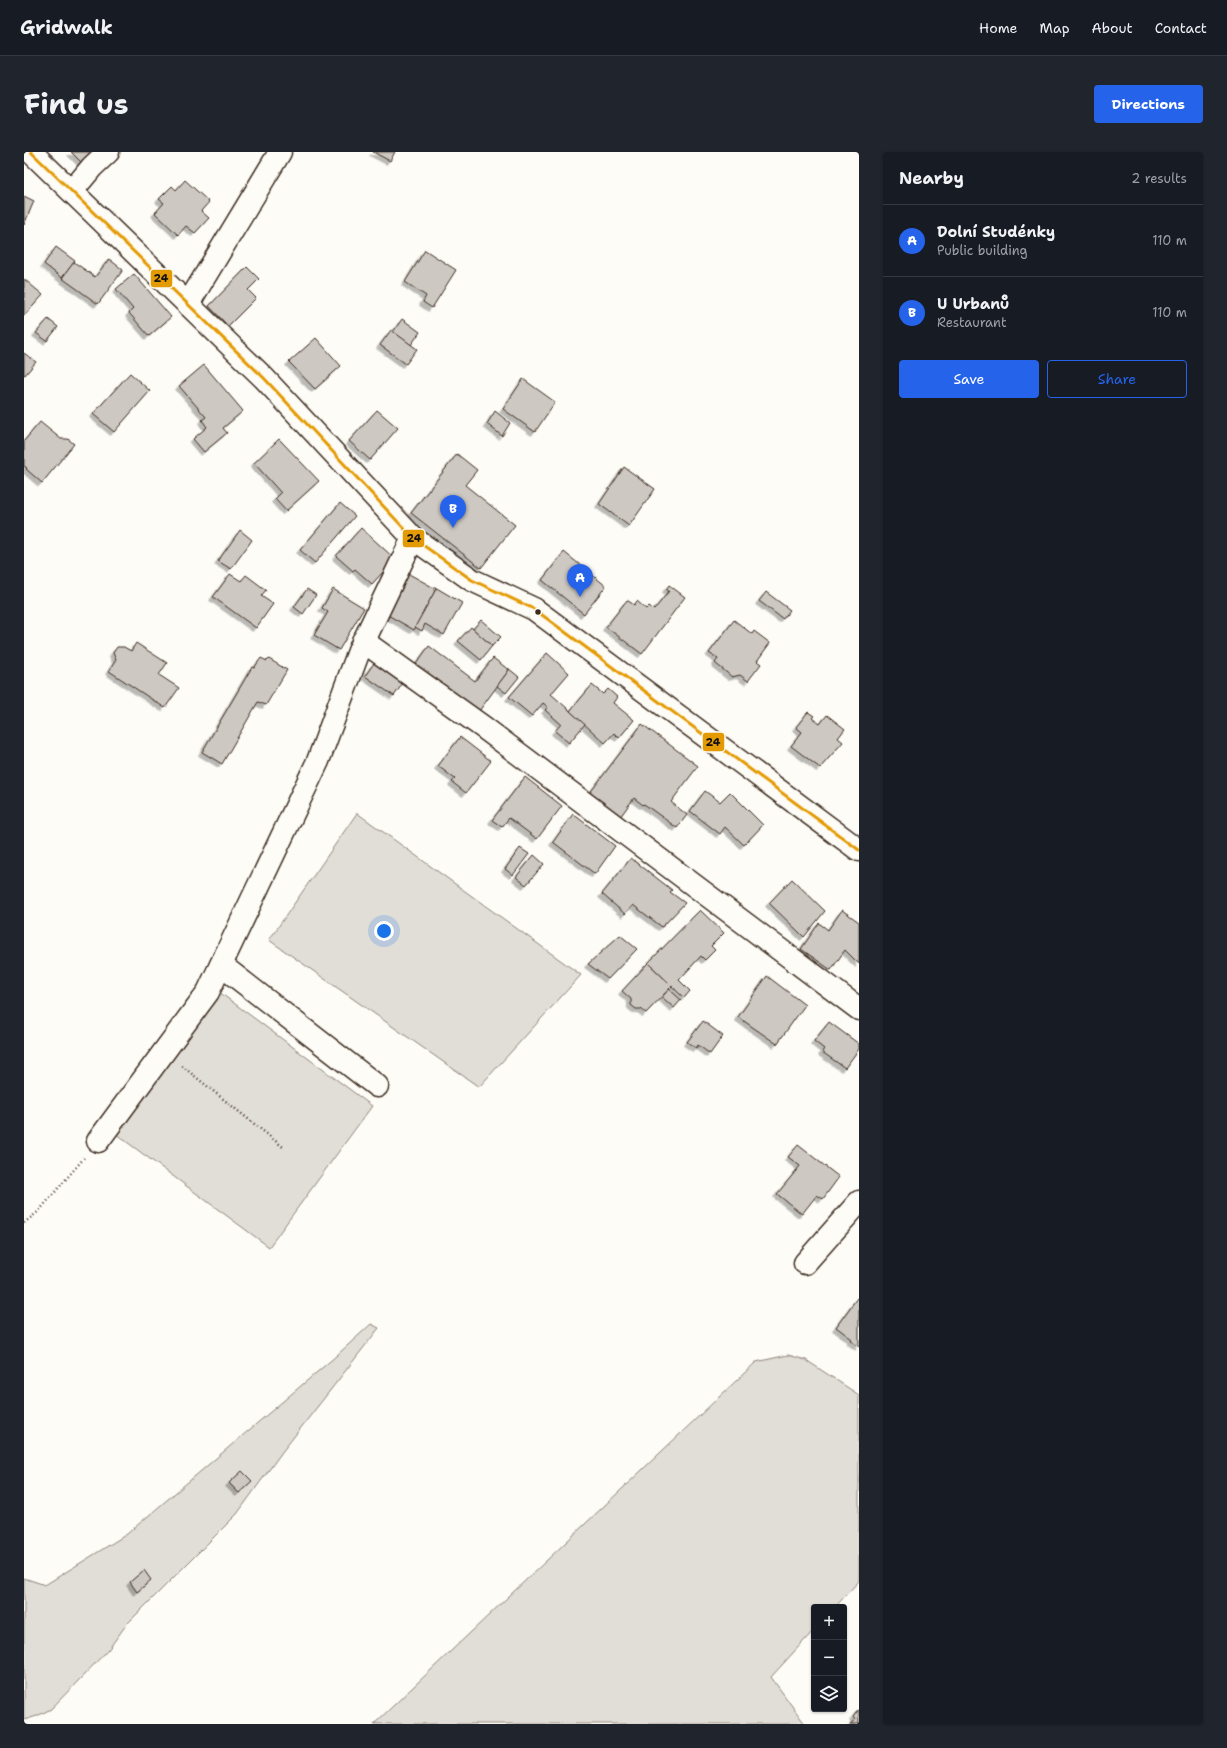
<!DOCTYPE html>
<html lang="en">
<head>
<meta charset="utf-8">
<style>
	:root { --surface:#171b24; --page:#20242c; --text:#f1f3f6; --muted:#9ea1a6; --line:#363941; --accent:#2563eb }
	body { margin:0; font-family:"Shantell Sans",sans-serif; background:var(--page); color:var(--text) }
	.controls { position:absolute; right:12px; bottom:12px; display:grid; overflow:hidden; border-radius:4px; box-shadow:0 1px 3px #0004 }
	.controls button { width:36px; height:36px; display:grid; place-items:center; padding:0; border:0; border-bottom:1px solid var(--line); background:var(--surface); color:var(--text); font:20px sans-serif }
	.you { position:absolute; left:360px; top:779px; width:14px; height:14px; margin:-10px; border:3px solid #fff; border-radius:50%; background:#1a73e8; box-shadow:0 0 0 6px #1a73e833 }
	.badge { display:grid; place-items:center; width:26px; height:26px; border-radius:50%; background:var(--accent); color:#fff; font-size:13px; font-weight:700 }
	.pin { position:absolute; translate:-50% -33px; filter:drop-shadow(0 1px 2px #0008) }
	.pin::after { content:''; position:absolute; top:21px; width:14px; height:12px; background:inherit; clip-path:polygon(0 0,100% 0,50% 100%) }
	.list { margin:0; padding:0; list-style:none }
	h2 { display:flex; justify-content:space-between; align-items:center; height:52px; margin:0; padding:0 16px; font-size:17px }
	h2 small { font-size:13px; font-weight:400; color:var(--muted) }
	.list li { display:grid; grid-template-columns:26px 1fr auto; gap:12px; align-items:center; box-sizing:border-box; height:72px; padding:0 16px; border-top:1px solid var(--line) }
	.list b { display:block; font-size:15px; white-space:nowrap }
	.list p { margin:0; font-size:13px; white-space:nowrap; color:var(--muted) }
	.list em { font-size:13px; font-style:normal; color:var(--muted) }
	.actions { display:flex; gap:8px; padding:12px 16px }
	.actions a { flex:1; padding:9px 0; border:1px solid var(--accent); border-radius:4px; text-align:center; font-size:14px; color:var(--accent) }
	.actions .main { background:var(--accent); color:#fff }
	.icon { flex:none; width:22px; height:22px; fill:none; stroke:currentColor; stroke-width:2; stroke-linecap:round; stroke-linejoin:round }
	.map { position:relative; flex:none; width:835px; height:1572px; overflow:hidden; border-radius:4px }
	header { display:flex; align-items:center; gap:24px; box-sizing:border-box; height:56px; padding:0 20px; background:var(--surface); border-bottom:1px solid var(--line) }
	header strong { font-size:19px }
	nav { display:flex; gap:22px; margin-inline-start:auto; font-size:14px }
	.intro { display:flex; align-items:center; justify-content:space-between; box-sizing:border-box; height:96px; padding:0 24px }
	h1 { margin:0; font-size:28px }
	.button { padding:10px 18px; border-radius:4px; background:var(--accent); color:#fff; font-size:14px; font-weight:700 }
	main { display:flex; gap:24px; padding:0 24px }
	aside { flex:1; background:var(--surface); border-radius:4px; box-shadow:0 1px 3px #0004 }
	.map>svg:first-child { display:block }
	.green { fill:#e1ded7; stroke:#8e847a }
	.building { fill:#cdc8c2; stroke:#3b2a1e; filter:url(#shadow) }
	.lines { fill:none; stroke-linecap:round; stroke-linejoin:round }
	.minor-casing { stroke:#3b2a1e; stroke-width:25 }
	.path { stroke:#3b2a1e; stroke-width:2.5; stroke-dasharray:1 3; stroke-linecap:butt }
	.minor { stroke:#fdfcf7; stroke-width:22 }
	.bus-1-casing { stroke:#fdfcf7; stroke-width:6 }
	.bus-1 { stroke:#e49a03; stroke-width:3 }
	.bus-dot { fill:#3b2a1e; stroke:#fdfcf7; stroke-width:1.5 }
	.line-badge { stroke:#fdfcf7; stroke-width:1.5 }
	.pale-badge-label { font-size:11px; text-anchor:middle; font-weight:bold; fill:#111 }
</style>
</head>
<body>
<header>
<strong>Gridwalk</strong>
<nav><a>Home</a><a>Map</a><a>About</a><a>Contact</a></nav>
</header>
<div class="intro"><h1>Find us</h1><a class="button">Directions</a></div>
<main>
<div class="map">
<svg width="835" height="1572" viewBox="0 0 835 1572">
	<defs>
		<filter id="shadow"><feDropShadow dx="-3.5" dy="3.5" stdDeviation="0" flood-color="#0004"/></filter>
	</defs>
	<rect width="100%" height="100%" fill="#fdfcf7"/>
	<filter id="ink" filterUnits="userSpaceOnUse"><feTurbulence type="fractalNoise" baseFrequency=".025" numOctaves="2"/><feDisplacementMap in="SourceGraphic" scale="8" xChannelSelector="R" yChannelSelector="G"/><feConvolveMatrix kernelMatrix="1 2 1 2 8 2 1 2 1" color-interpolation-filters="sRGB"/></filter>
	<g filter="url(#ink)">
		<g class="green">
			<path d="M333,661L557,823L455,935L245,788Z"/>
			<path d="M195,840L348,954L245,1095L92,982Z"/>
			<path d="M347,1172L355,1176L258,1300L213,1362L102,1473L84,1498L27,1557L13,1564L0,1568V1426L21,1433L103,1382L312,1204Z"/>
			<path d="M764,1203L782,1208L835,1243V1429L811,1455H790V1478L747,1525L781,1572H350L732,1210Z"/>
		</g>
		<g class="building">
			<path d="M47,0H67L57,10Z"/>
			<path d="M349,0H371L366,9Z"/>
			<path d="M161,28L185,50L177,59L185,66L171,81L162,74L154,83L131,61L140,51L135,47L148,34L152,38Z"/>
			<path d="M0,44L10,49L0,73Z"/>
			<path d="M32,95L51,109L38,126L20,112Z"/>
			<path d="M401,98L432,118L408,156L399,150L402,144L381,130Z"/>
			<path d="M85,107L99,118L74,152L38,126L50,110L71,125Z"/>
			<path d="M223,115L235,127L224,138L232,146L204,174L185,154Z"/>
			<path d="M110,122L147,165L125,184L105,161L109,157L92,137Z"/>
			<path d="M0,127L19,143L0,164Z"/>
			<path d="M24,167L34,175L23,189L12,181Z"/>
			<path d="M378,167L396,180L387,193L369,180Z"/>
			<path d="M367,178L393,197L382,212L356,193Z"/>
			<path d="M292,186L317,214L291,237L265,210Z"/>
			<path d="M0,201L12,210L1,223L0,222Z"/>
			<path d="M180,213L219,259L199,276L203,281L180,300L169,287L183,275L178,268L182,265L155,234Z"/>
			<path d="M106,221L126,239L90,280L69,262Z"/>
			<path d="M499,227L531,250L511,280L479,257Z"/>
			<path d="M353,258L374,276L346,308L325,289Z"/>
			<path d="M471,259L486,271L478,284L463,272Z"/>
			<path d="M16,270L37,287H44L50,292L18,331L2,317L3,316L0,314V289Z"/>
			<path d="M255,287L295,329L262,359L251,347L257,341L230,311Z"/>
			<path d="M433,302L453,318L441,333L491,373L457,416L387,361Z"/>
			<path d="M600,315L631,337L605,374L575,352Z"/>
			<path d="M316,351L331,364L291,411L276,398Z"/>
			<path d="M337,376L371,407L348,432L331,417L329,419L312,404Z"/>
			<path d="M216,378L228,388L207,417L194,409Z"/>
			<path d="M540,400L582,434L560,462L518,428Z"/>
			<path d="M206,422L217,429L222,423L242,438L237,444L249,452L232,476L189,445Z"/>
			<path d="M385,422L412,437L390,478L362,462Z"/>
			<path d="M645,433L661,445L618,502L582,475L603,448L610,453L613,449L622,457L625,454L630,458L645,439L642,437Z"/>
			<path d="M411,435L438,451L420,483L401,472L398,479L391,475L412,437Z"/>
			<path d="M283,437L292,443L279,462L270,455Z"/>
			<path d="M309,437L340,456L315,498L290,483L304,460L298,456Z"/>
			<path d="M742,440L766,458L759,467L735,449Z"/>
			<path d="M457,468L477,485L468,494L449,477Z"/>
			<path d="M710,468L728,482L730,479L746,491L733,509L737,512L724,529L716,523L708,525L691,511L694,507L685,501Z"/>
			<path d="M447,475L468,494L457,508L434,489Z"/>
			<path d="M112,491L143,511L135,523L155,536L141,556L85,519L92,508L89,501L93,495H100L107,499Z"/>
			<path d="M405,494L451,529L469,506L485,518L455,559L392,512Z"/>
			<path d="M523,501L545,521L527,542L561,572L545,591L531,579L537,572L521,558L524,555L519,551L508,564L485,545Z"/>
			<path d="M237,506L243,509L245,507L263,518L242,553L234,550L198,612L178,600L228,515L230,516Z"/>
			<path d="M350,511L379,531L370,544L341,524Z"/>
			<path d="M484,516L495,525L482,541L473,534L485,518Z"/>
			<path d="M568,533L579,542L584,537L593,545L589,551L610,568L595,586L590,581L581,591L546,559Z"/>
			<path d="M784,560L790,564L788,566L796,572L803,563L821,577L814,586L819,590L796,616L767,594L778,580L772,575Z"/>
			<path d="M618,572L674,614L647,650L663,663L653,676L620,652L619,653L610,646L596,665L565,642Z"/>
			<path d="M436,585L467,609L442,641L428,630L431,627L414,614Z"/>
			<path d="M501,625L538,654L513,687L485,666L478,675L468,668Z"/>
			<path d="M681,639L696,650L706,640L739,673L720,693L701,675L696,682L666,659Z"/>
			<path d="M549,662L591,694L571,722L529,690Z"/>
			<path d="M496,696L505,702L489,723L481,717Z"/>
			<path d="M510,703L520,712L502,733L492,725Z"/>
			<path d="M607,706L648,738L646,740L661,751L638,775L609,753L601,762L578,742Z"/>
			<path d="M768,727L801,759L780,785L745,751Z"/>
			<path d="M676,758L700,781L687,794L691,798L681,808L677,804L655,828L666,839L660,846L624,811Z"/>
			<path d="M818,758L835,770V812L821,798L807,818L777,797L795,771L804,778Z"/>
			<path d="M596,783L613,797L584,827L564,812Z"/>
			<path d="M624,811L648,834L622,861L617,857H612L607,853V847L598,839Z"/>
			<path d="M743,824L781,853L753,892L714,865Z"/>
			<path d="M645,837L657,848L650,856L638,845Z"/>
			<path d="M679,869L699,884L686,902L674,893L672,896L663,890Z"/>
			<path d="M805,870L835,892V897L821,916L798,900L800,897L790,889Z"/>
			<path d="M774,993L815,1025L799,1047L793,1043L778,1062L753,1042L776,1014L764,1005Z"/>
			<path d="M833,1146L835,1147V1195L826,1188L828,1187L812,1175Z"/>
			<path d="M218,1319L228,1329L215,1341L205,1331Z"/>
			<path d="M120,1418L127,1428L113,1440L106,1430Z"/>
			<path d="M835,1557V1572H826L831,1568L829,1565Z"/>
		</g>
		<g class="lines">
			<g class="minor-casing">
				<g id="minor">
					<path d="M7,0L240,226L389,386L448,428L510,457L835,698"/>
					<path d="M48,39L68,15L84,0"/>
					<path d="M164,152L256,0"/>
					<path d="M339,489L459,575L835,857"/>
					<path d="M197,813L353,934"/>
					<path d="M74,989L184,840L294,609L335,499L389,386"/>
					<path d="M781,1111L835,1050"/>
				</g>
			</g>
			<g class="path">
				<path d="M158,914L259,995"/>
				<path d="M0,1071L15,1059L60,1006"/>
			</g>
			<use href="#minor" class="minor"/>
			<g class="bus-1-casing">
				<path id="bus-1" d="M7,0L240,226L389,386L448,428L510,457L835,698"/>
			</g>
			<use href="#bus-1" class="bus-1"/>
		</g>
	</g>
	<circle class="bus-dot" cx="514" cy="460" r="3.5"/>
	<g class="line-badge">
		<rect x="126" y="117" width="23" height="19" rx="4" fill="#e49a03"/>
		<rect x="378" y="377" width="23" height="19" rx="4" fill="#e49a03"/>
		<rect x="678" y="580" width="23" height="20" rx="4" fill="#e49a03"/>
	</g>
	<g class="pale-badge-label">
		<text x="137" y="130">24</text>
		<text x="390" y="390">24</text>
		<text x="689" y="594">24</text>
	</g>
</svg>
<div class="controls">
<button>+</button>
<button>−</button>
<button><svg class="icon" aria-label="layers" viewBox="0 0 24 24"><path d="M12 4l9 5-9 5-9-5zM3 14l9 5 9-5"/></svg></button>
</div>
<div class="you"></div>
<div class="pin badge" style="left:556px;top:445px">A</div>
<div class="pin badge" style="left:429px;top:376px">B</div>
</div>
<aside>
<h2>Nearby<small>2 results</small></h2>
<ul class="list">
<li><span class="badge">A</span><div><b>Dolní Studénky</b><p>Public building</p></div><em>110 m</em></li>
<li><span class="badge">B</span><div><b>U Urbanů</b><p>Restaurant</p></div><em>110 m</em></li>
</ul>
<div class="actions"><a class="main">Save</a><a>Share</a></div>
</aside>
</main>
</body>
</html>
